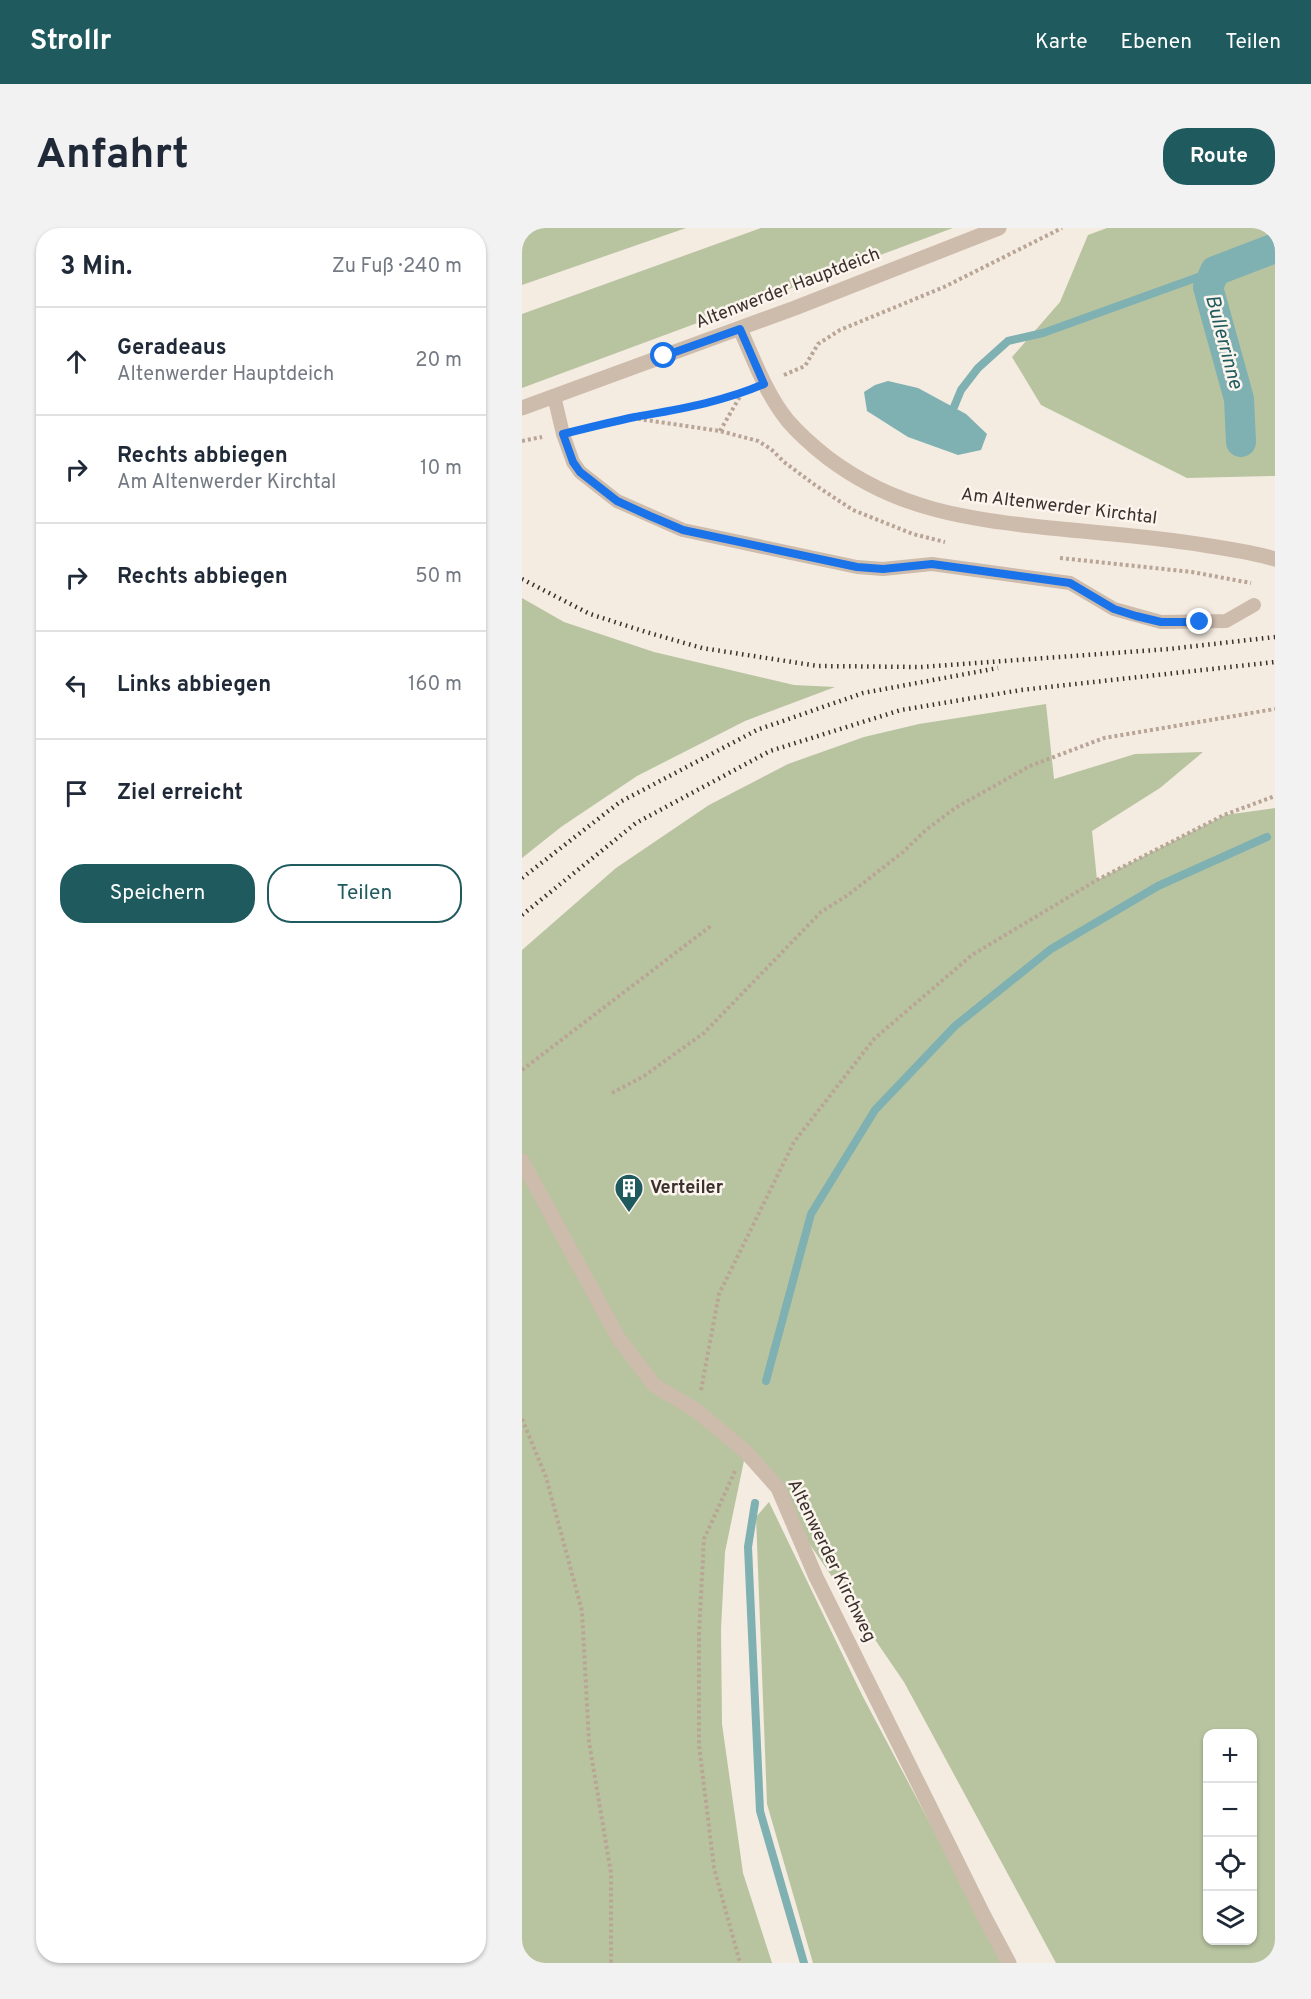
<!DOCTYPE html>
<html lang="de">
<head>
<meta charset="utf-8">
<style>
	:root { --surface:#fff; --page:#f2f2f3; --text:#1f2937; --muted:#747a83; --line:#e0e1e3; --accent:#1f5a5e }
	body { margin:0; font-family:Overpass,sans-serif; background:var(--page); color:var(--text) }
	.controls { position:absolute; right:18px; bottom:18px; display:grid; overflow:hidden; border-radius:12px; box-shadow:0 2px 4px #0004 }
	.controls button { width:54px; height:54px; display:grid; place-items:center; padding:0; border:0; border-bottom:2px solid var(--line); background:var(--surface); color:var(--text); font:30px sans-serif }
	.stop { position:absolute; width:18px; height:18px; margin:-14px; border:4px solid #1a73e8; border-radius:50%; background:#fff }
	.stop.end { background:#1a73e8; border-color:#fff; box-shadow:0 2px 6px #0008 }
	.list { margin:0; padding:0; list-style:none }
	h2 { display:flex; justify-content:space-between; align-items:center; height:78px; margin:0; padding:0 24px; font-size:26px }
	h2 small { font-size:20px; font-weight:400; color:var(--muted) }
	.list li { display:grid; grid-template-columns:39px 1fr auto; gap:18px; align-items:center; box-sizing:border-box; height:108px; padding:0 24px; border-top:2px solid var(--line) }
	.list b { display:block; font-size:22px; white-space:nowrap }
	.list p { margin:0; font-size:20px; white-space:nowrap; color:var(--muted) }
	.list em { font-size:20px; font-style:normal; color:var(--muted) }
	.actions { display:flex; gap:12px; padding:18px 24px }
	.actions a { flex:1; padding:14px 0; border:2px solid var(--accent); border-radius:24px; text-align:center; font-size:21px; color:var(--accent) }
	.actions .main { background:var(--accent); color:#fff }
	.icon { flex:none; width:33px; height:33px; fill:none; stroke:currentColor; stroke-width:2; stroke-linecap:round; stroke-linejoin:round }
	.map { position:relative; flex:none; width:753px; height:1735px; overflow:hidden; border-radius:24px }
	header { display:flex; align-items:center; gap:36px; box-sizing:border-box; height:84px; padding:0 30px; background:var(--accent); color:#fff }
	header strong { font-size:28px }
	nav { display:flex; gap:33px; margin-inline-start:auto; font-size:21px }
	.intro { display:flex; align-items:center; justify-content:space-between; box-sizing:border-box; height:144px; padding:0 36px }
	h1 { margin:0; font-size:42px }
	.button { padding:15px 27px; border-radius:24px; background:var(--accent); color:#fff; font-size:21px; font-weight:700 }
	main { display:flex; gap:36px; padding:0 36px }
	aside { flex:1; background:var(--surface); border-radius:24px; box-shadow:0 2px 4px #0004 }
	.map>svg:first-child { display:block }
	.green { fill:#b8c4a0; fill-rule:evenodd }
	.water { fill:#7fb0b2 }
	.lines { fill:none; stroke-linecap:round; stroke-linejoin:round }
	.stream { stroke:#7fb0b2; stroke-width:8 }
	.canal { stroke:#7fb0b2; stroke-width:30 }
	.path { stroke:#b9a596; stroke-width:4; stroke-dasharray:3 3; stroke-linecap:butt }
	.lane { stroke:#cdbbac; stroke-width:14 }
	.street { stroke:#cdbbac; stroke-width:15 }
	.rail { stroke:#3b302b; stroke-width:4.5; stroke-dasharray:1.5 4.5; stroke-linecap:butt }
	.route { stroke:#1a73e8; stroke-width:8 }
	.labels { text-anchor:middle; dominant-baseline:central; stroke-width:5; stroke-linejoin:round; paint-order:stroke }
	.street-label { font-size:18px; fill:#3b302b; stroke:#fbf5ee }
	.poi-label { font-size:18px; font-weight:bold; fill:#3b302b; stroke:#fbf5ee; text-anchor:start }
	.water-label { font-size:20px; font-style:italic; fill:#1f5a5e; stroke:#fbf5ee }
</style>
</head>
<body>
<header>
<strong>Strollr</strong>
<nav><a>Karte</a><a>Ebenen</a><a>Teilen</a></nav>
</header>
<div class="intro"><h1>Anfahrt</h1><a class="button">Route</a></div>
<main>
<aside>
<h2>3 Min.<small>Zu Fuß · 240 m</small></h2>
<ul class="list">
<li><svg class="icon" aria-label="ahead" viewBox="0 0 24 24"><path d="M12 20V5M6 11l6-6 6 6"/></svg><div><b>Geradeaus</b><p>Altenwerder Hauptdeich</p></div><em>20 m</em></li>
<li><svg class="icon" aria-label="right" viewBox="0 0 24 24"><path d="M7 20v-9h11M14 6l5 5-5 5"/></svg><div><b>Rechts abbiegen</b><p>Am Altenwerder Kirchtal</p></div><em>10 m</em></li>
<li><svg class="icon" aria-label="right" viewBox="0 0 24 24"><path d="M7 20v-9h11M14 6l5 5-5 5"/></svg><div><b>Rechts abbiegen</b></div><em>50 m</em></li>
<li><svg class="icon" aria-label="left" viewBox="0 0 24 24"><path d="M17 20v-9H6M10 6l-5 5 5 5"/></svg><div><b>Links abbiegen</b></div><em>160 m</em></li>
<li><svg class="icon" aria-label="arrive" viewBox="0 0 24 24"><path d="M6 21V4h12l-3 4 3 4H6"/></svg><div><b>Ziel erreicht</b></div></li>
</ul>
<div class="actions"><a class="main">Speichern</a><a>Teilen</a></div>
</aside>
<div class="map">
<svg width="753" height="1735" viewBox="0 0 753 1735">
	<rect width="100%" height="100%" fill="#f4ebe1"/>
	<g class="green">
		<path d="M0,0H164L0,57Z"/>
		<path d="M239,0H431L0,160V86Z"/>
		<path d="M585,0H753V248L665,250L519,177L490,129L538,74L566,7Z"/>
		<path d="M0,370L42,394L132,424L272,457L313,459L223,493L115,548L39,599L0,630Z"/>
		<path d="M524,476L532,551L613,526L681,524L638,560L570,603L575,652L703,587L753,580V1735H534L382,1454L224,1223L203,1324L199,1401L200,1496L221,1645L250,1735H0V722L94,640L187,577L266,536L342,509L397,496ZM686,1506H730V1712H686Z"/>
		<path d="M247,1274L340,1467L482,1735H291L245,1576L234,1289Z"/>
	</g>
	<path class="water" d="M366,153L396,160L444,186L465,206L459,222L436,227L386,209L345,183L342,164L353,157Z"/>
	<g class="lines">
		<g class="stream">
			<path d="M432,179L439,162L456,140L486,113L521,105L693,43"/>
			<path d="M244,1153L289,986L353,882L433,798L529,721L636,658L745,609"/>
			<path d="M233,1275L226,1319L238,1583L282,1735"/>
		</g>
		<path class="canal" d="M719,214L717,171L686,59L693,43L753,20"/>
		<g class="path">
			<path d="M262,147L283,138L296,116L318,102L422,59L540,0"/>
			<path d="M110,190L198,203L236,213L249,221L262,234L293,257L331,282L391,306L423,314"/>
			<path d="M60,201L183,176L225,163"/>
			<path d="M198,203L220,165"/>
			<path d="M0,213L20,209"/>
			<path d="M538,330L670,344L729,355"/>
			<path d="M0,842L190,697"/>
			<path d="M90,865L122,848L182,805L299,684L326,667L381,624L404,602L433,580L508,538L582,510L753,481"/>
			<path d="M179,1162L197,1066L272,914L352,811L450,727L575,652L702,587L753,568"/>
			<path d="M0,1191L24,1249L60,1383L67,1514L89,1645V1735"/>
			<path d="M213,1243L182,1311L177,1406V1517L192,1640L218,1735"/>
		</g>
		<path class="lane" d="M32,168L41,206L51,234L58,244L95,273L161,302L335,339L361,341L410,336L548,355L592,381L639,394L704,393L732,377"/>
		<g class="street">
			<path d="M218,101C232,132 244,166 266,193C278,207 292,219 306,230C375,282 445,291 528,300C579,305 631,309 682,317C706,321 730,324 753,331"/>
			<path d="M0,180L273,80L477,0"/>
			<path d="M0,933L97,1111L132,1157L175,1183L223,1223L256,1260L294,1349L462,1688L487,1735"/>
		</g>
		<g class="rail">
			<path d="M0,351L68,386L124,404L180,420L296,438L399,439L647,421L753,409"/>
			<path d="M0,650L98,574L235,502L341,465L476,440"/>
			<path d="M0,687L114,595L248,523L379,482L499,462L753,434"/>
		</g>
	</g>
	<g class="lines">
		<path class="route" d="M142,128L218,101L242,156C201,174 157,181 113,189C89,194 65,200 41,206L51,234L58,244L95,273L128,288L161,302L335,339L361,341L410,336L548,355L592,381L614,388L639,394H678"/>
	</g>
	<defs>
		<g id="building-pin" transform="scale(1.5)"><path d="M0 17L-7.5 6A9.5 9.5 0 1 1 7.5 6Z" fill="#1f5a5e" stroke="#fbf5ee"/><path d="M-4-6H4V6H1V3H-1V6H-4ZM-2.5-4.3h1.7v1.8h-1.7ZM.8-4.3h1.7v1.8H.8ZM-2.5-1h1.7V.8h-1.7ZM.8-1h1.7V.8H.8Z" fill="#fff"/></g>
	</defs>
	<g fill-rule="evenodd">
		<use href="#building-pin" x="107" y="960"/>
	</g>
	<g class="labels">
		<g class="street-label">
			<text transform="translate(266 61) rotate(-21)">Altenwerder Hauptdeich</text>
			<text transform="translate(537 279) rotate(7)">Am Altenwerder Kirchtal</text>
			<text transform="translate(309 1333) rotate(64)">Altenwerder Kirchweg</text>
		</g>
		<g class="poi-label">
			<text x="128" y="960">Verteiler</text>
		</g>
		<g class="water-label">
			<text transform="translate(701 114) rotate(75)">Bullerrinne</text>
		</g>
	</g>
</svg>
<div class="controls">
<button>+</button>
<button>−</button>
<button><svg class="icon" aria-label="locate" viewBox="0 0 24 24"><circle cx="12" cy="12" r="6"/><path d="M12 2v4M12 18v4M2 12h4M18 12h4"/></svg></button>
<button><svg class="icon" aria-label="layers" viewBox="0 0 24 24"><path d="M12 4l9 5-9 5-9-5zM3 14l9 5 9-5"/></svg></button>
</div>
<div class="stop" style="left:142px;top:128px"></div>
<div class="stop end" style="left:678px;top:394px"></div>
</div>
</main>
</body>
</html>
